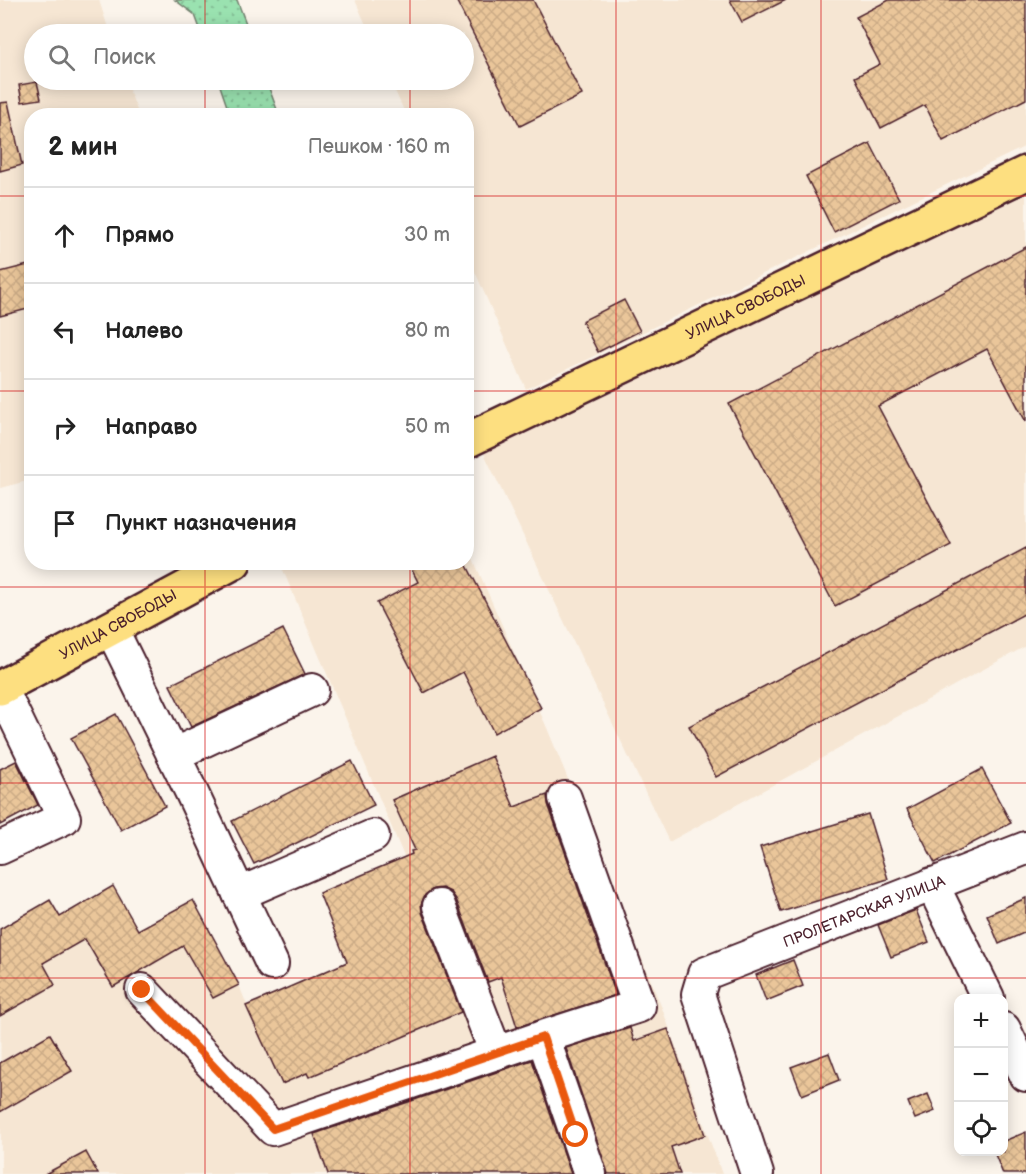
<!DOCTYPE html>
<html lang="ru">
<head>
<meta charset="utf-8">
<style>
	:root { --surface:#fff; --page:#f6f6f6; --text:#222; --muted:#767676; --line:#e0e0e0 }
	body { margin:0; font-family:"Balsamiq Sans",sans-serif; background:var(--page); color:var(--text) }
	.controls { position:absolute; right:18px; bottom:18px; display:grid; overflow:hidden; border-radius:12px; box-shadow:0 3px 15px #0003 }
	.controls button { width:54px; height:54px; display:grid; place-items:center; padding:0; border:0; border-bottom:2px solid var(--line); background:var(--surface); color:var(--text); font:30px sans-serif }
	.stop { position:absolute; width:18px; height:18px; margin:-14px; border:4px solid #ea580c; border-radius:50%; background:#fff }
	.stop.end { background:#ea580c; border-color:#fff; box-shadow:0 2px 6px #0008 }
	.list { margin:0; padding:0; list-style:none }
	h2 { display:flex; justify-content:space-between; align-items:center; height:78px; margin:0; padding:0 24px; font-size:26px }
	h2 small { font-size:20px; font-weight:400; color:var(--muted) }
	.list li { display:grid; grid-template-columns:39px 1fr auto; gap:18px; align-items:center; box-sizing:border-box; height:96px; padding:0 24px; border-top:2px solid var(--line) }
	.list b { display:block; font-size:22px; white-space:nowrap }
	.list em { font-size:20px; font-style:normal; color:var(--muted) }
	.icon { flex:none; width:33px; height:33px; fill:none; stroke:currentColor; stroke-width:2; stroke-linecap:round; stroke-linejoin:round }
	.map { position:relative; flex:none; width:1026px; height:1174px; overflow:hidden }
	.search { position:absolute; background:var(--surface); box-shadow:0 3px 15px #0003; left:24px; top:24px; width:450px; height:66px; display:flex; align-items:center; gap:15px; box-sizing:border-box; padding:0 21px; border-radius:33px; color:var(--muted); font-size:22px }
	.panel { position:absolute; background:var(--surface); box-shadow:0 3px 15px #0003; left:24px; top:108px; width:450px; height:462px; border-radius:24px }
	.map>svg:first-child { display:block }
	.built { fill:#f6e6d3 }
	.grass { fill:url(#grass-dots); stroke:#72806e; stroke-width:1.5 }
	.building { fill:url(#building-cross-hatch); stroke:#4a1f2b; stroke-width:1.5 }
	.lines { fill:none; stroke-linecap:round; stroke-linejoin:round }
	.minor-casing { stroke:#4a1f2b; stroke-width:36 }
	.major-casing { stroke:#4a1f2b; stroke-width:38 }
	.minor { stroke:#fff; stroke-width:32 }
	.major { stroke:#fddf80; stroke-width:33 }
	.route { stroke:#ea580c; stroke-width:8 }
	.grid { fill:none; stroke:#d62828; stroke-width:1.5; stroke-opacity:0.55 }
	.labels { text-anchor:middle; dominant-baseline:central; stroke-width:4.5; stroke-linejoin:round; paint-order:stroke }
	.street-label { font-size:15px; fill:#4a1f2b; stroke:#fff }
</style>
</head>
<body>
<div class="map">
<svg width="1026" height="1174" viewBox="0 0 1026 1174">
	<defs>
		<pattern id="grass-dots" width="8" height="8" patternUnits="userSpaceOnUse" patternTransform="scale(1.5)"><rect width="8" height="8" fill="#9ae2b0"/><path d="M2 2h.1M6 6h.1" fill="none" stroke="#86c198" stroke-width="1.8" stroke-linecap="round"/></pattern>
		<pattern id="building-cross-hatch" width="8" height="8" patternUnits="userSpaceOnUse" patternTransform="scale(1.5)"><rect width="8" height="8" fill="#eac69a"/><path d="M0 0l8 8M0 8l8-8" fill="none" stroke="#caaa85"/></pattern>
	</defs>
	<rect width="100%" height="100%" fill="#fbf4eb"/>
	<filter id="ink" filterUnits="userSpaceOnUse"><feTurbulence type="fractalNoise" baseFrequency=".0167" numOctaves="2"/><feDisplacementMap in="SourceGraphic" scale="12" xChannelSelector="R" yChannelSelector="G"/><feConvolveMatrix kernelMatrix="1 2 1 2 8 2 1 2 1" color-interpolation-filters="sRGB"/></filter>
	<g filter="url(#ink)">
		<g class="built">
			<path d="M0,0H99L110,34H34V80H125L139,115L32,116L31,480L0,488Z"/>
			<path d="M355,0H1026V146L526,389L467,253L466,116L406,115L390,80H464V34H370Z"/>
			<path d="M1026,187V646L669,842L482,449Z"/>
			<path d="M467,545L547,728L662,1008L722,1174H1L0,929L50,900L62,919L113,886L139,930L193,900L239,985L250,1013L273,994L433,925L280,563L466,562Z"/>
		</g>
		<g class="grass">
			<path d="M175,0H237L250,34H202L195,15Z"/>
			<path d="M218,80H266L279,115H230Z"/>
		</g>
		<g class="building">
			<path d="M456,0H533L582,95L520,126Z"/>
			<path d="M730,0H786L742,22Z"/>
			<path d="M889,0H1026V99L943,141L925,105L881,128L855,77L880,64L856,17Z"/>
			<path d="M37,82L41,99L22,102L19,85Z"/>
			<path d="M8,102L22,165L0,171V103Z"/>
			<path d="M870,143L899,199L834,232L806,176Z"/>
			<path d="M1026,247V422L987,349L878,406L951,545L835,606L729,404Z"/>
			<path d="M32,264V308L0,316V272Z"/>
			<path d="M624,300L640,331L598,352L582,321Z"/>
			<path d="M1026,548V613L716,777L689,726Z"/>
			<path d="M408,562H465L541,708L494,733L463,672L424,693L377,603L418,582Z"/>
			<path d="M283,629L305,674L191,727L170,685Z"/>
			<path d="M116,714L165,806L121,830L71,738Z"/>
			<path d="M492,756L514,807L547,795L548,804L616,995L517,1027L501,977L488,982L456,899L451,892L442,888L433,889L425,895L421,904L422,912L461,1012L309,1077L307,1073L282,1084L246,1006L347,962L319,893L412,854L411,851L415,850L392,800Z"/>
			<path d="M16,761L38,805L0,825V769Z"/>
			<path d="M352,761L374,805L254,864L232,821Z"/>
			<path d="M982,769L1011,823L935,863L907,809Z"/>
			<path d="M868,814L888,879L781,912L760,847Z"/>
			<path d="M113,886L138,930L193,900L239,985L213,998L183,946L113,987L85,939L43,963L55,985L0,1016V929L50,900L60,917Z"/>
			<path d="M1026,898V932L999,944L987,915Z"/>
			<path d="M916,910L929,942L891,957L878,925Z"/>
			<path d="M793,960L803,986L766,1001L756,975Z"/>
			<path d="M630,1028L634,1041L668,1029L705,1135L671,1147L680,1174H608L566,1048Z"/>
			<path d="M50,1034L72,1071L0,1112V1063Z"/>
			<path d="M829,1053L839,1080L802,1095L791,1067Z"/>
			<path d="M532,1060L571,1174H328L314,1134Z"/>
			<path d="M928,1094L935,1111L915,1119L908,1102Z"/>
			<path d="M1026,1132V1174H1003L994,1152H1004V1141Z"/>
			<path d="M86,1152L98,1174H45Z"/>
		</g>
		<g class="lines">
			<g class="minor-casing">
				<g id="minor">
					<path d="M111,628L191,791L272,964"/>
					<path d="M173,755L312,690"/>
					<path d="M0,848L64,818L1,688"/>
					<path d="M932,884L988,998"/>
					<path d="M239,894L373,836"/>
					<path d="M439,906L496,1053"/>
					<path d="M142,990L273,1129L543,1037L639,1006L565,798"/>
					<path d="M1004,1029L1026,1075"/>
					<path d="M543,1037L590,1174"/>
					<path id="s1" d="M757,1174L698,994L704,974L1026,848"/>
				</g>
			</g>
			<g class="major-casing">
				<g id="major">
					<path id="s2" d="M466,441L1026,173"/>
					<path id="s3" d="M0,688L234,562"/>
				</g>
			</g>
			<use href="#minor" class="minor"/>
			<use href="#major" class="major"/>
		</g>
	</g>
	<g class="lines" filter="url(#ink)">
		<path class="route" d="M142,990L273,1129L543,1037L576,1135"/>
	</g>
	<path class="grid" d="M205,0V34M410,0V34M616,0V1174M821,0V1174M205,80V116M410,80V116M0,196H32M466,196H1026M0,391H32M466,391H1026M205,562V1174M410,562V1174M0,587H1026M0,783H1026M0,978H1026"/>
	<g class="labels">
		<g class="street-label">
			<text stroke="none"><textPath href="#s2" startOffset="310">УЛИЦА СВОБОДЫ</textPath></text>
			<text stroke="none"><textPath href="#s3" startOffset="134">УЛИЦА СВОБОДЫ</textPath></text>
			<text stroke="none"><textPath href="#s1" startOffset="382">ПРОЛЕТАРСКАЯ УЛИЦА</textPath></text>
		</g>
	</g>
</svg>
<div class="controls">
<button>+</button>
<button>−</button>
<button><svg class="icon" aria-label="locate" viewBox="0 0 24 24"><circle cx="12" cy="12" r="6"/><path d="M12 2v4M12 18v4M2 12h4M18 12h4"/></svg></button>
</div>
<div class="stop" style="left:576px;top:1135px"></div>
<div class="stop end" style="left:142px;top:990px"></div>
<div class="search"><svg class="icon" aria-label="search" viewBox="0 0 24 24"><circle cx="10" cy="10" r="6"/><path d="M15 15l6 6"/></svg>Поиск</div>
<section class="panel">
<h2>2 мин<small>Пешком · 160 m</small></h2>
<ul class="list">
<li><svg class="icon" aria-label="ahead" viewBox="0 0 24 24"><path d="M12 20V5M6 11l6-6 6 6"/></svg><div><b>Прямо</b></div><em>30 m</em></li>
<li><svg class="icon" aria-label="left" viewBox="0 0 24 24"><path d="M17 20v-9H6M10 6l-5 5 5 5"/></svg><div><b>Налево</b></div><em>80 m</em></li>
<li><svg class="icon" aria-label="right" viewBox="0 0 24 24"><path d="M7 20v-9h11M14 6l5 5-5 5"/></svg><div><b>Направо</b></div><em>50 m</em></li>
<li><svg class="icon" aria-label="arrive" viewBox="0 0 24 24"><path d="M6 21V4h12l-3 4 3 4H6"/></svg><div><b>Пункт назначения</b></div></li>
</ul>
</section>
</div>
</body>
</html>
